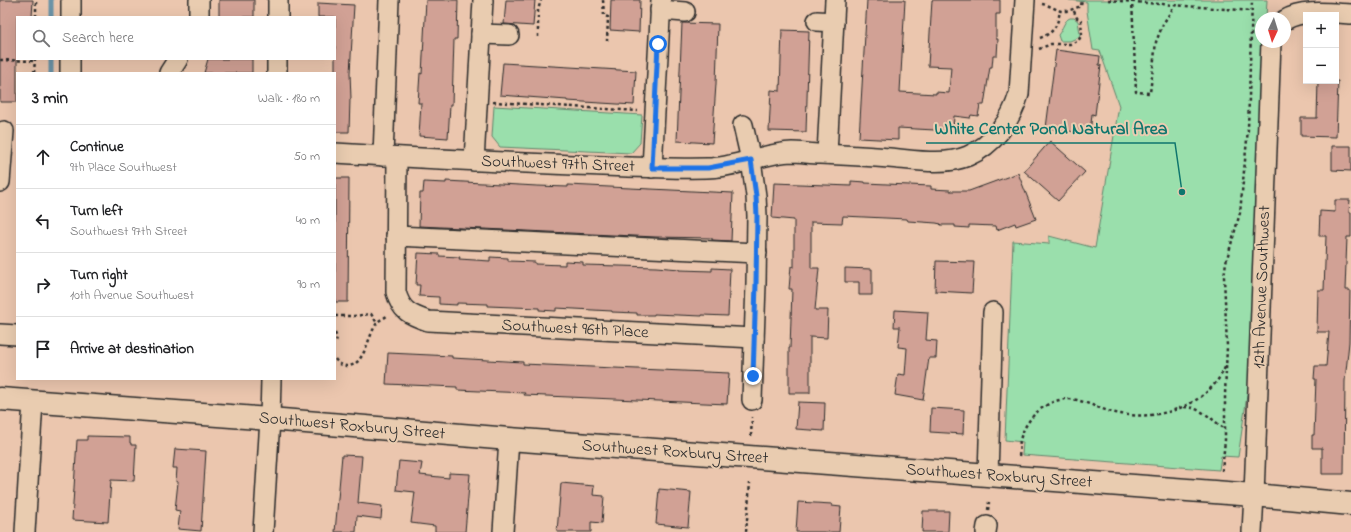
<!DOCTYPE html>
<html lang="en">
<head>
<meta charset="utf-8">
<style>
	:root { --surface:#fff; --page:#f6f6f6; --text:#202124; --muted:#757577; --line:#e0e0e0 }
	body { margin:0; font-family:"Indie Flower",sans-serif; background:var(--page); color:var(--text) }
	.controls { position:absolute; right:12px; top:12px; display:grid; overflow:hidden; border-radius:0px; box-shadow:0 4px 16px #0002 }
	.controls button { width:36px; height:36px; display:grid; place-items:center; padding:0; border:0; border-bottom:1px solid var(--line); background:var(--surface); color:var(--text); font:20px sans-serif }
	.compass { position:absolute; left:1255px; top:12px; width:36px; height:36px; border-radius:50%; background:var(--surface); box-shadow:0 4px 16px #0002; rotate:184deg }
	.stop { position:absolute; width:12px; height:12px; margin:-9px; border:3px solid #1a73e8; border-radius:50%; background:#fff }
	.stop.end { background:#1a73e8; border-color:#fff; box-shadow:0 1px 4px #0008 }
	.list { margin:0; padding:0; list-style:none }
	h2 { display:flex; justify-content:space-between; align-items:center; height:52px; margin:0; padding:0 16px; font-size:17px }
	h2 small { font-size:13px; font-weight:400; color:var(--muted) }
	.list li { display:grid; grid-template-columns:26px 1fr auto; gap:12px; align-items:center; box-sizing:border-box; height:64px; padding:0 16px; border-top:1px solid var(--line) }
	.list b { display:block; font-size:15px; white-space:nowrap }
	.list p { margin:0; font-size:13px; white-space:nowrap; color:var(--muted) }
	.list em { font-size:13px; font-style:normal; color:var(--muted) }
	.icon { flex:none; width:22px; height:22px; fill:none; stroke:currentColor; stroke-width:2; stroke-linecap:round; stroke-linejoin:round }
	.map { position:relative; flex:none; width:1351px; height:532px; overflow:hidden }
	.search { position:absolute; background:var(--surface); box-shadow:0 4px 16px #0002; left:16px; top:16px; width:320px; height:44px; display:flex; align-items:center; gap:10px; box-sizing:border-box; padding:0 14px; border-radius:0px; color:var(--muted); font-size:15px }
	.panel { position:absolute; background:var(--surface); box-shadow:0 4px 16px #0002; left:16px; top:72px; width:320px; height:308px; border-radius:0px }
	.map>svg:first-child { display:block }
	.green { fill:#9adfac; stroke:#62856c }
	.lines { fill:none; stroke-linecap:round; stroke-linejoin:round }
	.stream { stroke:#6c93a7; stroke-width:5 }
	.building { fill:#d1a195; stroke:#2b2b2b }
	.minor-casing { stroke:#2b2b2b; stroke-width:22 }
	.major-casing { stroke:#2b2b2b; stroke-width:25 }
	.path { stroke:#2b2b2b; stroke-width:2.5; stroke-dasharray:3 3; stroke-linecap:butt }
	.minor { stroke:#e9ccb0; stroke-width:19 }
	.major { stroke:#e9ccb0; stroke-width:22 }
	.route { stroke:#1a73e8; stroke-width:5 }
	.labels { text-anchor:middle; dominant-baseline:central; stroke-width:4; stroke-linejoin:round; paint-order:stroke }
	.street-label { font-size:17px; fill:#2b2b2b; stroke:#e9ccb0 }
	.leader { fill:none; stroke:#0f766e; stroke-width:1.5 }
	.callout-dot { fill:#0f766e; stroke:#e9ccb0; stroke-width:1.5 }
	.callout-label { font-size:18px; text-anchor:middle; font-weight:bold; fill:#0f766e; stroke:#e9ccb0; stroke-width:4; stroke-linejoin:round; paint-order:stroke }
</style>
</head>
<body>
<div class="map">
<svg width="1351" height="532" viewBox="0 0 1351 532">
	<rect width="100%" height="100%" fill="#ebc6ae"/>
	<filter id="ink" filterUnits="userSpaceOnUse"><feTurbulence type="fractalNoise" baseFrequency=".025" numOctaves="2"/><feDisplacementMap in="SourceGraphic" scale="8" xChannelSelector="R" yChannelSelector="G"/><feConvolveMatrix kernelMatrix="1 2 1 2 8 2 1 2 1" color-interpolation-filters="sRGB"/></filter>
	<g filter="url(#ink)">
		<g class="green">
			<path d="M1069,0H1267L1266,18H1261V42H1264L1253,354L1238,457L1221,456L1219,470L1022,455L1023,442L1005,440L1013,241L1049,244V236L1095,248L1119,106L1100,51L1093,50L1087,11V2Z"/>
			<path d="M1070,18H1074L1078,21L1080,34L1079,37L1070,41H1060L1058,35C1063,29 1064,20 1070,18Z"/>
			<path d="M494,106L642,115L640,143L631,153L500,147L492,137Z"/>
		</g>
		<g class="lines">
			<g class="stream">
				<path d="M51,17V0"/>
				<path d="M51,73V59"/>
			</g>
		</g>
		<g class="building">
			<path d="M0,0H33L32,17H17V102H0Z"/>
			<rect x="219" y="0" width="35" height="17"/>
			<path d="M426,0H458L457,39H454L452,105H450L448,138L419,136L421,103H418L420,73L422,74Z"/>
			<path d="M506,0H535L533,26L504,24Z"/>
			<path d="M611,0H640L639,32L610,30Z"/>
			<path d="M867,0H905L900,92L936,94V92L949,93L951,67L928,66L932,0H1000V14H996V39H998L997,56H993L992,67H990L984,105H980L978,116L971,115L970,118L954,116L953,131L898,128V140L859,138Z"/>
			<path d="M318,3L354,5L350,73L351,99H350L349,132H335V17H318Z"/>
			<path d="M682,23L718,24L716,84L712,143L677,141Z"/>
			<path d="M782,30L809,31L806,132L769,131L771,90L780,91Z"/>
			<path d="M1056,50L1100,56L1099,65H1101L1095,115L1092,114L1090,134L1046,128Z"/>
			<path d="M208,59H252V73H204Z"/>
			<path d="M503,63L636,71L634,105L567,101V100L500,95Z"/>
			<path d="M1318,81H1338L1336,137L1301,136V118H1317Z"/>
			<path d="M1050,141L1085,172L1058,201L1024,171Z"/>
			<path d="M1332,146H1351V171L1332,170Z"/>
			<path d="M1018,173L1036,219L1016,226L1015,223L997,230L996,226L969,225V228L955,227V225H940L941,224L936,223L908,221L907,219L843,216L842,223L811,222V268H819L815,310H828L827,338L810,337V393H789V348H790L792,289H789L791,266L794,267V220L772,218L774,183L851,186V181L865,182V183L931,186V189L950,190V191H969Z"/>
			<path d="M335,178H349L348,302H335Z"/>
			<path d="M446,181L537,186L568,187V185L733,193L731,241L712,240V238L656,237L419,226L420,193H423L424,182L446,183Z"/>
			<path d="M1335,200H1350L1349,212H1351V237H1347L1345,290H1350L1349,342L1345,381L1344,474H1322V448H1312V435H1314L1316,379H1314L1315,366H1326L1329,332H1317L1318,290H1324L1326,236H1319L1320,211L1335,212Z"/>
			<path d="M418,253L439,254V256L460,257L459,259L490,261V257L508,258V261L535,262V264L565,265V261L583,262V265L656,267L680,269V270L712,271V268L730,269L728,316L702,315V316L654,314V315H637V313L612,312V311L556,308V311L539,310V308L488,306V304L457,303V305L439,304V297L419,296L420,285H416Z"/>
			<path d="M936,261L974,262L972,293L935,291Z"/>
			<path d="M845,268L872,269V295H859V282H845Z"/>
			<path d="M895,310L928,312L926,340L937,341L936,358H929L923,400L895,395L898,374L905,375L907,348L898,347L900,327H894Z"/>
			<path d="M388,353L452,356V358L523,362V364L729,373L727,404L524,395L525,393L457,390V387L386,384Z"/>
			<path d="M798,402L825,403L824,431L796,429Z"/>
			<path d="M931,408L964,410L963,434L930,432Z"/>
			<path d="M87,436L130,437V443H131V445H136L134,481L111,480L108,522L72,520L77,440H87Z"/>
			<path d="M175,449L206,451L201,531L178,529L180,511L175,510L178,482H176L177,468H173Z"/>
			<path d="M342,455L362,456L358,503L382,506L381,519L357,516L356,532H335Z"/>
			<path d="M399,461L422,463L420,475L449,478V473L470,474L465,532H435V526L411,523L415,492L396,490Z"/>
			<path d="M561,483L594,486L593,495L604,496L602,523L591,522V532H557Z"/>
			<path d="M659,489L691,492L688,527L656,524Z"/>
			<path d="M798,502L832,504V506L841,507L839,532H796Z"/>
			<path d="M923,511H949L948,532H922Z"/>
		</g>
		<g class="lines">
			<g class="minor-casing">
				<g id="minor">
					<path d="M199,0V17"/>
					<path d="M660,10L685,12"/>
					<path d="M71,17V0"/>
					<path d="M278,17V0"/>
					<path d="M1285,20C1303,9 1330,13 1351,14"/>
					<path d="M817,21L834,22"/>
					<path d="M481,34L509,35"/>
					<path d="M70,73V59"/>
					<path d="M169,73L178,59"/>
					<path d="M277,73V59"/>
					<path d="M743,125L751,160L756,196L757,216L756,284L752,400"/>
					<path d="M335,153C414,158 494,162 573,165C617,166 662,169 707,168C735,168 763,153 792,152C801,152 811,154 820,154C843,155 866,156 889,158C914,160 944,166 968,156C993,145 1011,121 1019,94L1025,0"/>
					<path d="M827,154L835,0"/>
					<path d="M383,156L389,0"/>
					<path d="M397,157L396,292C401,311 410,315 428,321L754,338"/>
					<path d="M474,161L483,0"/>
					<path d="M652,168L661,0"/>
					<path d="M0,182L4,131"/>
					<path d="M396,236L757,253"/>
					<path d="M0,334L17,335"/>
					<path d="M988,475L993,312"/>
					<path d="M25,532L33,401"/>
					<path d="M263,532L270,419L271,379"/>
					<path d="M503,532L509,439"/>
					<path d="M986,532L987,526"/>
					<path d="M1252,532L1254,495L1271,42"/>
				</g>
			</g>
			<g class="major-casing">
				<path id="major" d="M0,399L270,419L509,439L1254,495L1351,504"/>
			</g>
			<g class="path">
				<path d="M603,0L604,16L608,17L607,41"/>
				<path d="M1108,0L1252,11"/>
				<path d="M1132,0L1136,92L1150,93L1156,42L1163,24L1175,5"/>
				<path d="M1042,4C1049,5 1055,9 1061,11C1068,12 1075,8 1081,6L1082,0"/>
				<path d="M36,17V0"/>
				<path d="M538,37V10L541,0"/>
				<path d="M1040,38C1054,33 1058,25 1060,10"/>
				<path d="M1039,49L1051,44H1070L1078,41L1082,35L1081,20L1077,18L1073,9"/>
				<path d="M0,60L35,61"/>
				<path d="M34,73L35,59"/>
				<path d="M493,102L638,111"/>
				<path d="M335,316H354L371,314L377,323"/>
				<path d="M335,333L337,338L335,344"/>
				<path d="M335,359C338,363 342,366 348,366C365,365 368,335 377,323C379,320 384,318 387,316"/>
				<path d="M1184,407C1201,407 1212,420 1225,429"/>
				<path d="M751,436L752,417"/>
				<path d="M1019,456C1020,451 1019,445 1020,440C1026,416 1051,394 1077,400C1092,404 1106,412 1121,414C1160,421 1210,405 1226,365"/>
				<path d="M1222,471L1225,440V395L1227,346L1224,277L1226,262L1240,213L1248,129L1252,0"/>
				<path d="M988,510L989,502"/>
				<path d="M746,532L750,483"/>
			</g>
			<use href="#minor" class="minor"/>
			<use href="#major" class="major"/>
		</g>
	</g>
	<g class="lines" filter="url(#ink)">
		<path class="route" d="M658,44L652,168H708L751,160L756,196L757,216L756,284L753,376"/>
	</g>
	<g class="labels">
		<g class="street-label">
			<text transform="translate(558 164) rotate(2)">Southwest 97th Street</text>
			<text transform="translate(1262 287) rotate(-88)">12th Avenue Southwest</text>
			<text transform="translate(575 329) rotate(3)">Southwest 96th Place</text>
			<text transform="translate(352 426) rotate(5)">Southwest Roxbury Street</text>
			<text transform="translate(675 452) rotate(4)">Southwest Roxbury Street</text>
			<text transform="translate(999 476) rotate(4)">Southwest Roxbury Street</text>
		</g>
	</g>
	<path class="leader" d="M1182 192L1175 143H926"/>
	<circle class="callout-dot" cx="1182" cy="192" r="4"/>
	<g class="callout-label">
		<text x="1051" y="134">White Center Pond Natural Area</text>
	</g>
</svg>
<div class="controls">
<button>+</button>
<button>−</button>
</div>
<svg class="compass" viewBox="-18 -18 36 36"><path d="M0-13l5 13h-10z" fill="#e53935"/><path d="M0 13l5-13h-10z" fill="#757577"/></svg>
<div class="stop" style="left:658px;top:44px"></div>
<div class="stop end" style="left:753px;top:376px"></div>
<div class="search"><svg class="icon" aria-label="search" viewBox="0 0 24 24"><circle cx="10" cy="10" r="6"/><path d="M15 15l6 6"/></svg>Search here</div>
<section class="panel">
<h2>3 min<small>Walk · 180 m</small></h2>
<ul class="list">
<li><svg class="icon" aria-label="ahead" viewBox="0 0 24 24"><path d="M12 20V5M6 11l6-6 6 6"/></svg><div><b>Continue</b><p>9th Place Southwest</p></div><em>50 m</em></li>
<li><svg class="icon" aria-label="left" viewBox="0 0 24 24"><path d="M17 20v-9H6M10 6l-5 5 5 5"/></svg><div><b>Turn left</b><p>Southwest 97th Street</p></div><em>40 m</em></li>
<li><svg class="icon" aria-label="right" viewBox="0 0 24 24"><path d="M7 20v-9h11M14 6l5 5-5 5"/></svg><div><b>Turn right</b><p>10th Avenue Southwest</p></div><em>90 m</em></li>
<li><svg class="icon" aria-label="arrive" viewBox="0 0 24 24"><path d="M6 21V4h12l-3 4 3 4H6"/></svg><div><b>Arrive at destination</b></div></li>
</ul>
</section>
</div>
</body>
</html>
